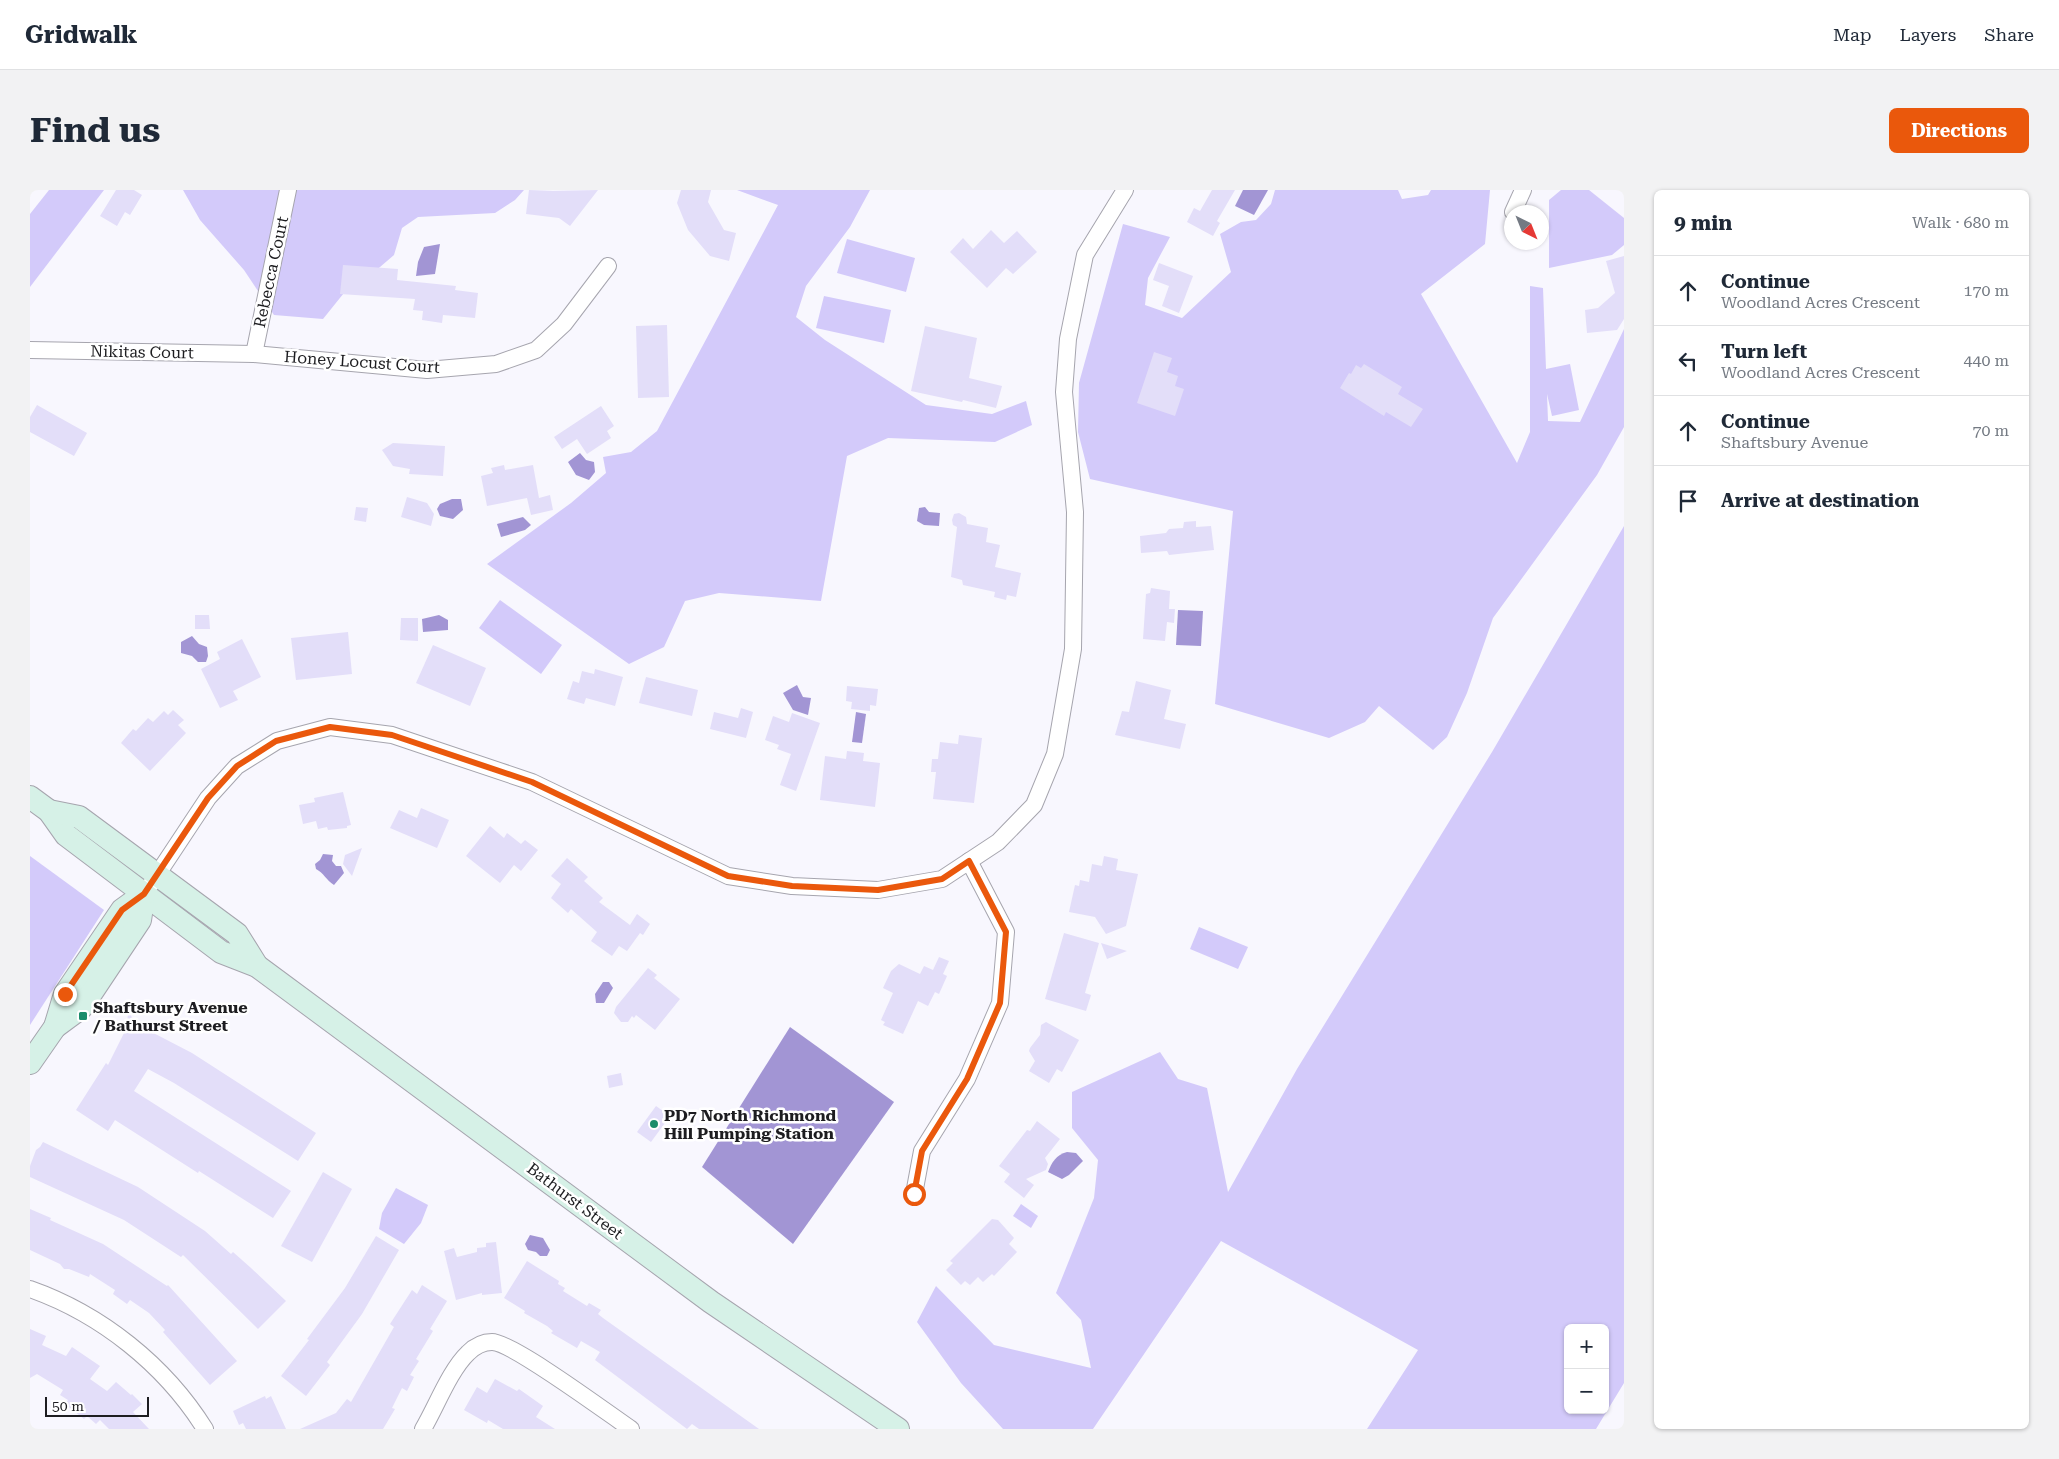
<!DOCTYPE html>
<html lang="en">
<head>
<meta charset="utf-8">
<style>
	:root { --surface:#fff; --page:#f2f2f3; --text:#1f2937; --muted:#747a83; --line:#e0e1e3; --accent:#ea580c }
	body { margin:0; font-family:"Roboto Serif",serif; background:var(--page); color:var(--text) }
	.controls { position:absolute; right:15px; bottom:15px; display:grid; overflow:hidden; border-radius:8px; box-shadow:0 1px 4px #0004 }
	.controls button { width:45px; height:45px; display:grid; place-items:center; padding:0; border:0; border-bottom:1px solid var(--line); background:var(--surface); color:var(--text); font:25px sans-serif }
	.compass { position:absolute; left:1474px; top:15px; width:45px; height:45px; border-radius:50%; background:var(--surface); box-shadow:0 1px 4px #0004; rotate:137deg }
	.scale { position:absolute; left:15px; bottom:12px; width:104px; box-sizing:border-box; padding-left:5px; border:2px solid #1d1d20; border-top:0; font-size:14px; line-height:18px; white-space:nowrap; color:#1d1d20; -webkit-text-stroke:4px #fff; paint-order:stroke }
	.stop { position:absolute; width:15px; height:15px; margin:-11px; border:4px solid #ea580c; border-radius:50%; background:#fff }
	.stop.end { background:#ea580c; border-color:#fff; box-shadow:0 1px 5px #0008 }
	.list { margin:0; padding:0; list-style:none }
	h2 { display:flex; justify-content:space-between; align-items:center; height:65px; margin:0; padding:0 20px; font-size:21px }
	h2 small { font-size:16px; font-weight:400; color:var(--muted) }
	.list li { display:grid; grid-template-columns:32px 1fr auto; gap:15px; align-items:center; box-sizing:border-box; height:70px; padding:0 20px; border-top:1px solid var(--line) }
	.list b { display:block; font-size:19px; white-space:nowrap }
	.list p { margin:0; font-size:16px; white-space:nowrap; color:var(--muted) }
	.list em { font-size:16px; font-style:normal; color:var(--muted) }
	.icon { flex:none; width:28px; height:28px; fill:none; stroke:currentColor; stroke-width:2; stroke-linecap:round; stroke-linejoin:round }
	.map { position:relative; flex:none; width:1594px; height:1239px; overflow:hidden; border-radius:8px }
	header { display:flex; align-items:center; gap:30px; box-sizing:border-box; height:70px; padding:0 25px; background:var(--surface); border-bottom:1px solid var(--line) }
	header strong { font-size:24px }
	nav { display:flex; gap:28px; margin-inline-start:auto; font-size:18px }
	.intro { display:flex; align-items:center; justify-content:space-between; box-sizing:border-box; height:120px; padding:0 30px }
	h1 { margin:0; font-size:35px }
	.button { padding:12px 22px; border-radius:8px; background:var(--accent); color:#fff; font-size:18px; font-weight:700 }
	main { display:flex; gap:30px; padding:0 30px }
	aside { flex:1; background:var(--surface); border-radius:8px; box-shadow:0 1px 4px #0004 }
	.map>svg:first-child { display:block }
	.green { fill:#d3cafa; fill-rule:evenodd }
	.water { fill:#a295d4 }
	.building { fill:#e3def9 }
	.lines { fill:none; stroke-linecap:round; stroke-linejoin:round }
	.street-casing { stroke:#a6a5ae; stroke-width:18 }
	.secondary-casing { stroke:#a6a5ae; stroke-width:24 }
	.street { stroke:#fff; stroke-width:16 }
	.secondary { stroke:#d6f1e7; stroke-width:22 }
	.route { stroke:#ea580c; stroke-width:6 }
	.poi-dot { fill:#1b8c6b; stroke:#fff; stroke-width:2 }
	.labels { text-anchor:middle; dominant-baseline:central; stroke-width:5; stroke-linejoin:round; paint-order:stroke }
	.street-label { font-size:16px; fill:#1d1d20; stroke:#fff }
	.poi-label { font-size:16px; font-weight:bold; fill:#1d1d20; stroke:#fff; text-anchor:start }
</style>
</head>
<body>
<header>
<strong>Gridwalk</strong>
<nav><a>Map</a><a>Layers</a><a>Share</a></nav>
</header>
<div class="intro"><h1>Find us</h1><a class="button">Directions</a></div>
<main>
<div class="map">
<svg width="1594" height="1239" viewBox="0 0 1594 1239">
	<rect width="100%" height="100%" fill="#f8f7fe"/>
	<g class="green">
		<path d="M19,0H74L0,97V24Z"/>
		<path d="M153,0H494L485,10L465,23L388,27L372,38L364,65L343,83L326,88L293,129L244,125L214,80L170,30Z"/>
		<path d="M707,0H840L820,37L776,96L766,127L795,150L896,215L962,224L996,211L1002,235L965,252L858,248L817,266L791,411L689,403L655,411L634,457L599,474L457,374L541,313L576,283L573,267L601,262L627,241L748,15Z"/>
		<path d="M1245,0H1368L1372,9L1398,5L1401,0H1460L1455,54L1391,104L1487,273L1500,242V96L1513,98L1516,179L1540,174L1549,220L1522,226L1517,204L1518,231L1550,232L1594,139V237L1567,285L1463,428L1437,503L1417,547L1403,560L1349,516L1335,532L1299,548L1185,514L1203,321L1060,289L1048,242L1049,193L1093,34L1140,47L1118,88L1115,115L1152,128L1201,82L1190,44L1211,32L1226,30L1241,14Z"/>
		<path d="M1531,0H1559L1594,28V55L1582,65L1519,78V10Z"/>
		<path d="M817,49L885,68L876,102L807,83Z"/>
		<path d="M794,106L861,120L854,153L786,138Z"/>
		<path d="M1594,336V1193L1566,1239H1337L1388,1160L1191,1051L1063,1239H973L931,1193L887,1132L906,1096L964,1155L1061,1178L1051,1130L1026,1103L1064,1008L1068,970L1042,938V902L1130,862L1148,889L1177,898L1198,1002L1267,879L1462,562ZM1538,1138H1575V1220H1538Z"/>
		<path d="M470,410L532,455L511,484L449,438Z"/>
		<path d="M0,666L74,720L0,835Z"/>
		<path d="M1169,737L1218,757L1208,779L1160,759Z"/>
		<path d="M366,998L398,1015L391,1033L374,1054L349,1039L352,1023Z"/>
		<path d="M991,1014L1008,1026L1001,1038L983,1026Z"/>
	</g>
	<g class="water">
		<path d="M1213,0H1238L1224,25L1205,16Z"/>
		<path d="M410,54L405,84L386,86L388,72L394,57Z"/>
		<path d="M550,263L556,270L564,272L565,282L559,290L546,285L538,272Z"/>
		<path d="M422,309H431L433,320L423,329L410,326L407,319L410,314Z"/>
		<path d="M895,317L899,322L910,323L909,336L894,335L887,331L889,318Z"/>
		<path d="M493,327L501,335L495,340L471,347L467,334Z"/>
		<path d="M1148,420L1173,421L1171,456L1146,455Z"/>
		<path d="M409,425L418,430V440L393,442L392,429Z"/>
		<path d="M162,446L169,454L177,457L178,466L176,472H168L162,466L151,463V452Z"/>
		<path d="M767,495L773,507L781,508L778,525L763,520L753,503Z"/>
		<path d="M826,522L836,524L832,553L822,552Z"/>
		<path d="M293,664L303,665L302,671L306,676H311L314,683L304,695C296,690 294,683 286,679L285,674L290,670Z"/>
		<path d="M573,792H579L583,798L574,813H566L565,804Z"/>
		<path d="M760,837L864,912L763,1054L672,977Z"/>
		<path d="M1037,962L1046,963L1053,971L1039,985L1032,989L1018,982C1022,972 1026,965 1037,962Z"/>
		<path d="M500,1045L513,1048L520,1060L517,1066H510L506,1062L498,1060L495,1054Z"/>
	</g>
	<g class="building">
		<path d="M86,0H104L112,5L100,25L95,22L87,36L70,26Z"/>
		<path d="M499,0L523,1L568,0L540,36L529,28L496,24Z"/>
		<path d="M651,0H681L678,12L694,40L706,43L699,71L680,66L658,40L647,13Z"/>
		<path d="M1182,0H1205L1187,31L1190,33L1183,46L1157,32L1164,18L1170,21Z"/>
		<path d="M961,40L974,53L987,41L1007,62L983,84L976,78L957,98L920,62L933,48L943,59Z"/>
		<path d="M1594,66V129L1587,140L1557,143L1555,120L1568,118L1585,103L1576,71Z"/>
		<path d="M1129,73L1163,86L1149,123L1132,116L1139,96L1123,90Z"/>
		<path d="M313,75L368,79L367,90L426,96L425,100L448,103L445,128L413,125L412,133L392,130L393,121L383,120L385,109L310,104Z"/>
		<path d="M637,135L639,207L608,208L606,136Z"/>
		<path d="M895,136L947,148L939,188L972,196L966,218L933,210L932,212L881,201Z"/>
		<path d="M1124,162L1142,168L1137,182L1148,186L1145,196L1154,199L1145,226L1107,213Z"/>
		<path d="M1334,174L1372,197L1368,204L1393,219L1381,237L1356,222L1354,226L1310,198L1319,183L1321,184L1326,175L1331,178Z"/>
		<path d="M7,215L57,243L44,266L0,242V227Z"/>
		<path d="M571,216L584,236L577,241L581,248L557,264L547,249L532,259L524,247Z"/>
		<path d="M363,253L415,256L413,286L379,284L380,279L363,276L352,260Z"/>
		<path d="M474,275L475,280L503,275L509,308L520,305L523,320L501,325L497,308L457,316L451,286L463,283L461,278Z"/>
		<path d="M377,307L397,313L404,324L401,336L371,327Z"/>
		<path d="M326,317L338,318L336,332L324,330Z"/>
		<path d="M929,323L936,327L937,334L958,338L956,352L970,355L965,377L991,383L986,407L977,405L976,410L964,407L965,402L933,395L932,390L921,387L927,337L923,335L922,330L924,324Z"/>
		<path d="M1166,331V337L1181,336L1184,360L1139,365L1137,361L1111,363L1110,346L1136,343L1139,339L1153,338L1154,332Z"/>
		<path d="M1121,398L1140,401L1139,419H1145L1144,433L1137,432L1135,451L1113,449L1116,404L1120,403Z"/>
		<path d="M165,425H179L180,439H165Z"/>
		<path d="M371,428H388V451L370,450Z"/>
		<path d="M318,442L322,484L266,490L261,448Z"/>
		<path d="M212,449L231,487L203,501L208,510L190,518L171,479L190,469L187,462Z"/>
		<path d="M403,455L456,478L440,516L386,493Z"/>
		<path d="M565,479L593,487L585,516L556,508L554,514L537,509L543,491L549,493L552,481L564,484Z"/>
		<path d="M616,487L668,500L662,526L609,513Z"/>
		<path d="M1106,491L1141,500L1134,529L1156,534L1150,559L1085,545L1092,521L1099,522Z"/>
		<path d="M817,496L848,499L846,516L840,515V521L821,519L822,512L816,511Z"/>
		<path d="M711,518L723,522L716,548L680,539L684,522L708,528Z"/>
		<path d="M143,520L154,530L148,535L156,543L120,581L91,553L103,539L106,541L118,528L123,532L134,521L138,525Z"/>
		<path d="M762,523L790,533L766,601L750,595L761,564L747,559L749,555L735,550L743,526L759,532Z"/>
		<path d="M929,545L952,548L944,613L903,609L906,582H901L902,569H908L910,552L928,554Z"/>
		<path d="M817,561L834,563L833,571L850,573L845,617L790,610L795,566L816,569Z"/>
		<path d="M313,602L321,635L317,636V638L298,640L297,637L288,639L286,631L273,634L269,615L285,612L284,608Z"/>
		<path d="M391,618L419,630L407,658L360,638L369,620L387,628Z"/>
		<path d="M460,636L474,648L477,643L491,654L495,650L508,660L491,681L484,675L470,693L436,666Z"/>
		<path d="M332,658L322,686L313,674L315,665Z"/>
		<path d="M1074,666L1088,669L1086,680L1108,684L1096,736L1076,744L1065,727L1039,722L1045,695L1049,696L1050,690L1059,692L1062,674L1072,676Z"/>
		<path d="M537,668L558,687L554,691L573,708L569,712L600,735L607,724L620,734L613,745L610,743L597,761L589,756L582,766L561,751L567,742L541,719L538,723L521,708L531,694L521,686Z"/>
		<path d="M1034,743L1069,753L1055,803L1061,805L1056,821L1015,809Z"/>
		<path d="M1071,753L1097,761L1077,769Z"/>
		<path d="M909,767L919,771L913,784L917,786L909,804L905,802L898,816L888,811L873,844L853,835L855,832L851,830L863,803L853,798L861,781L869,774L890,784L894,776L903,780Z"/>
		<path d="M618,778L627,785L624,788L650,809L625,840L606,825L604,828L602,826L598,832H591L584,823L586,817Z"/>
		<path d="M98,822L108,835L162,863L286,943L268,971L144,893L118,879L104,901L261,1001L243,1028L169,981L168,983L85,930L78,941L46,920L76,873L78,875L97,837Z"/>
		<path d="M1016,832L1049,850L1032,882L1027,879L1019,893L999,881L1005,871L999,861L1000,858L1010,845L1011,835Z"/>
		<path d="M591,883L593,895L579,898L577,886Z"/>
		<path d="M626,916L640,926L621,952L607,942Z"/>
		<path d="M1007,931L1030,949L1015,968L1018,974L1016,980L996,989L1004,995L994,1008L974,992L980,984L969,976L997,940L1000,941Z"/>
		<path d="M13,952L108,997L175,1041L201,1064L203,1062L221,1078L256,1111L228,1139L153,1065L151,1067L94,1030L0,987V976L6,960L10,957Z"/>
		<path d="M293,982L322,999L282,1072L251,1056Z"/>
		<path d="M0,1019L21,1028L20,1030L73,1054L137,1096L138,1095L207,1171L180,1195L133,1142L135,1140L119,1123L100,1110L97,1114L83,1104L85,1100L60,1084L59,1087L39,1079H34L30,1074L0,1060Z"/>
		<path d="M962,1029L968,1030L984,1048L979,1054L987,1062L964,1086L962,1084L953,1092L948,1087L940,1095L935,1091L931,1095L916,1080L923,1073L920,1071Z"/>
		<path d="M346,1046L369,1060L332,1124L297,1172L300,1175L276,1206L251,1186L279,1150L277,1149L315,1098Z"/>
		<path d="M466,1052L472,1103L452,1105V1103L426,1110L414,1061L424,1058L427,1067L447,1062V1058L456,1057V1053Z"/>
		<path d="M497,1071L529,1091L528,1094L535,1098L533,1101L557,1116L559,1113L571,1120L568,1124L573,1128L729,1239H669L662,1234L657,1239L565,1170L570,1162L551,1151L547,1158L521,1143L523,1141L517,1136L494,1123L495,1121L474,1108Z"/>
		<path d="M392,1095L417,1111L400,1139L403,1141L386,1169L389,1171L380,1185L384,1187L377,1201L372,1198L362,1218L365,1219L353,1239H270L306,1223L317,1209L321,1212L364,1137L360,1134L382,1100L387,1104Z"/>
		<path d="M0,1139L16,1146L12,1155L36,1166L42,1157L70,1176L60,1189L77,1201L86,1192L101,1205L102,1204L112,1214L103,1222L119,1239H79L70,1230L66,1234L57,1226L54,1229L35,1214L38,1210L30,1205L33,1200L7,1184L0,1188Z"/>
		<path d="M465,1189L487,1201L489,1199L513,1216L506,1227L525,1239H473L458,1230L457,1233L434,1220L447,1197L457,1203Z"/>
		<path d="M235,1206L236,1209L241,1206L256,1239H216L213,1233L209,1235L203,1221Z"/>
	</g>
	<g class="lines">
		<g class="street-casing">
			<g id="street">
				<path d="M1483,22L1493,0"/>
				<path d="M0,160L224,164L397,180L466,174L506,160L534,134L578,76"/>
				<path d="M224,164L258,0"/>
				<path d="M121,694L178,608L207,576L247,551L300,537L362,545L502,592L698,686L762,696L848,700L912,689L968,652L1004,615L1025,564L1043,459L1045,322L1034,202L1038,149L1055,65L1095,0"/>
				<path d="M884,1004L892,961L937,889L970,813L976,742L939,671"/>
				<path d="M0,1099C71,1124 135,1175 175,1239"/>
				<path d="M393,1239C406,1217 420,1180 438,1163C444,1157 453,1152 462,1152C482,1152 579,1224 601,1239"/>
			</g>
		</g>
		<g class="secondary-casing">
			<g id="secondary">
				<path d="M0,607L19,621L36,645L191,762L227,776L681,1112L868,1239"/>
				<path d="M19,621L49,627L207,744L227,776"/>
				<path d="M25,837L52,817L110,730L114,704"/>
				<path d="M0,873L25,837L35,804L92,720L114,704"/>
			</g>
		</g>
		<use href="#street" class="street"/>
		<use href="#secondary" class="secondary"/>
	</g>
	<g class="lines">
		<path class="route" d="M35,804L92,720L114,704L178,608L207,576L246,551L300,537L362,545L502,592L698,686L762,696L848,700L912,689L939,671L976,742L970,813L937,889L892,961L884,1004"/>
	</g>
	<g class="poi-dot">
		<rect x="48" y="821" width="10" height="10" rx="2.5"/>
		<circle cx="624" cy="934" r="5"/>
	</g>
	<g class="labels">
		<g class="street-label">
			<text transform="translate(241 82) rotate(-78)">Rebecca Court</text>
			<text transform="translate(112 162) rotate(1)">Nikitas Court</text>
			<text transform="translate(332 172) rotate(4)">Honey Locust Court</text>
			<text transform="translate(545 1011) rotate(37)">Bathurst Street</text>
		</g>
		<g class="poi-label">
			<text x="63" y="817">Shaftsbury Avenue<tspan x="63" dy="18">/ Bathurst Street</tspan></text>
			<text x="634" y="925">PD7 North Richmond<tspan x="634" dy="18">Hill Pumping Station</tspan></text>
		</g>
	</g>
</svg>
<div class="controls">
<button>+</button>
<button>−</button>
</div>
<svg class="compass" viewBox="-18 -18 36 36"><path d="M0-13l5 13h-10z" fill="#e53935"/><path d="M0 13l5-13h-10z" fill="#747a83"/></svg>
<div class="scale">50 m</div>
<div class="stop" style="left:884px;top:1004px"></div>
<div class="stop end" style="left:35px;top:804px"></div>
</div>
<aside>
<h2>9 min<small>Walk · 680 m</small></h2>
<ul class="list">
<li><svg class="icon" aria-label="ahead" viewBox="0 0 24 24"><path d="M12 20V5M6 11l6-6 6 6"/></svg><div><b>Continue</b><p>Woodland Acres Crescent</p></div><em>170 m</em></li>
<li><svg class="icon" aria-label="left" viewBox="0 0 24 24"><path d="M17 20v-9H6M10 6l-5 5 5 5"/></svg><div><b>Turn left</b><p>Woodland Acres Crescent</p></div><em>440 m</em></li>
<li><svg class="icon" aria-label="ahead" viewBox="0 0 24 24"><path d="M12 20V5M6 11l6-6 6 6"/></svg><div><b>Continue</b><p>Shaftsbury Avenue</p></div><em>70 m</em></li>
<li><svg class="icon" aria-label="arrive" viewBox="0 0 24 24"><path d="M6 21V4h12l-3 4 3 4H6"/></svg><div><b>Arrive at destination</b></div></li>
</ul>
</aside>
</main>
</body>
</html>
